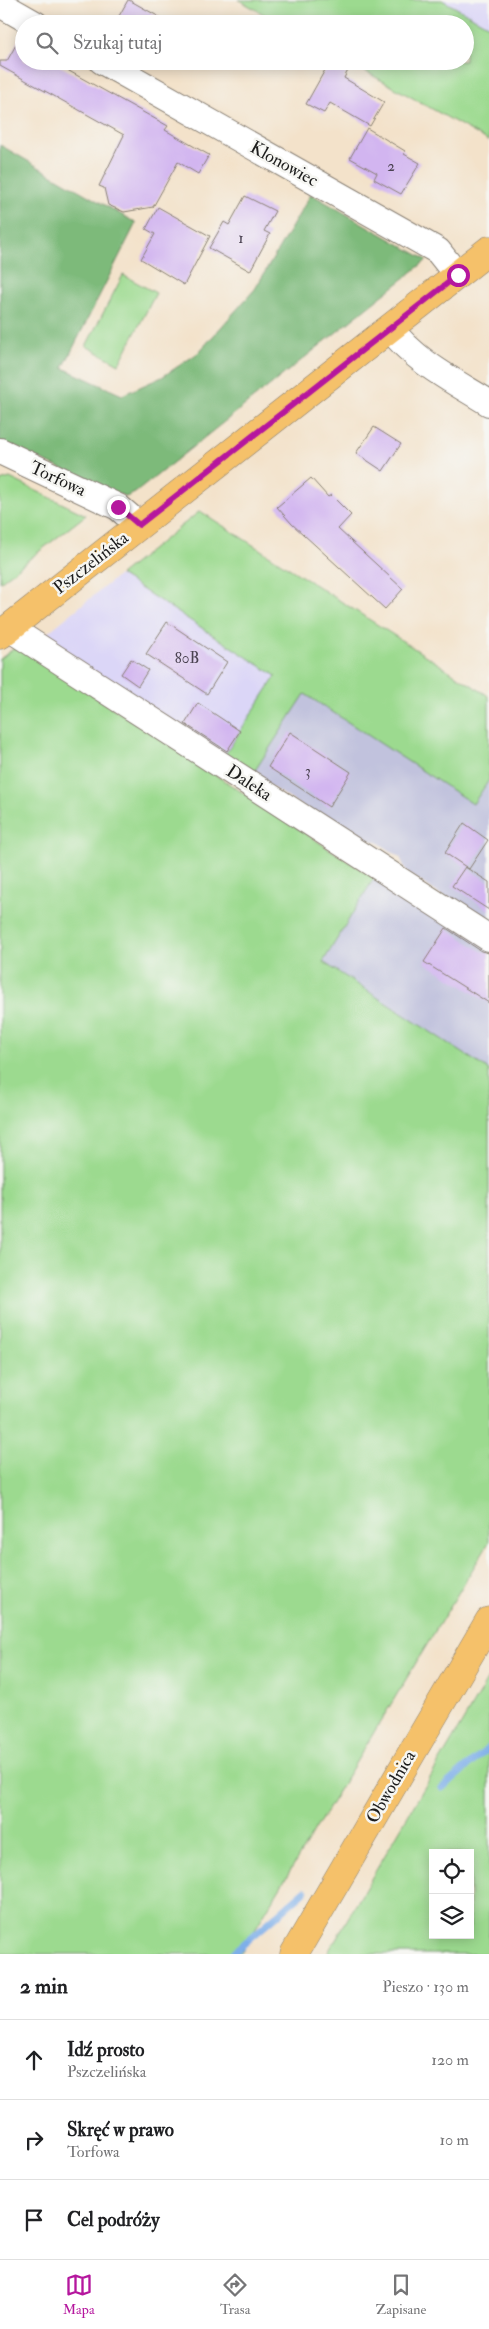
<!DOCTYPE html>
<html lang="pl">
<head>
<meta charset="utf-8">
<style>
	:root { --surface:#fff; --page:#f6f6f6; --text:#202124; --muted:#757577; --line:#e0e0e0; --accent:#b5179e }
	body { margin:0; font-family:"IM FELL Double Pica",serif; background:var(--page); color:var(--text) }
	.controls { position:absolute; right:15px; bottom:15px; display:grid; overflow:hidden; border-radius:0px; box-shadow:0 2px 12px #0003 }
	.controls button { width:45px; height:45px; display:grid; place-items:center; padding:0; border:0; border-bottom:1px solid var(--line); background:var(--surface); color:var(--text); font:25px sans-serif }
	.stop { position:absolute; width:15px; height:15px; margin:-11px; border:4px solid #b5179e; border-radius:50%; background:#fff }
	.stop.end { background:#b5179e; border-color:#fff; box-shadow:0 1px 5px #0008 }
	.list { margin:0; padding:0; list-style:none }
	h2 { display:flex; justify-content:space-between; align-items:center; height:65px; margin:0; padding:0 20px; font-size:21px }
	h2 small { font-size:16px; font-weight:400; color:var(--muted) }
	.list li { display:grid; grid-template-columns:32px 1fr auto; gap:15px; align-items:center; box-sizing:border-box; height:80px; padding:0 20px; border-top:1px solid var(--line) }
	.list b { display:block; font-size:19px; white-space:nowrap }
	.list p { margin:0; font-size:16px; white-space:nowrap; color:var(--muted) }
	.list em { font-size:16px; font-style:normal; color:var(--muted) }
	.icon { flex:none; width:28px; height:28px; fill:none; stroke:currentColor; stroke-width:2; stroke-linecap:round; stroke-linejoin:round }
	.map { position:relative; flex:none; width:489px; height:1954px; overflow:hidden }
	.search { position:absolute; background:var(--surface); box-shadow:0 2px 12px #0003; left:15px; right:15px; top:15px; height:55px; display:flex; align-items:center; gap:12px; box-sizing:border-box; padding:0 18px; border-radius:28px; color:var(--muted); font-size:19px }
	.sheet { height:305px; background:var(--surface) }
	nav { display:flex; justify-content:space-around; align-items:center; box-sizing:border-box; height:70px; border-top:1px solid var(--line); background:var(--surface); font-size:14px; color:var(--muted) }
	nav a { display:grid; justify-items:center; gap:2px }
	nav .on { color:var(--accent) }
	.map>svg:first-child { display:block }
	.built { fill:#dbd6f7 }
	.industrial { fill:#c1c2dd }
	.green { fill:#9cda8f; stroke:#5c7b56; fill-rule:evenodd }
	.forest { fill:#7dba7a; stroke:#4c6b4b }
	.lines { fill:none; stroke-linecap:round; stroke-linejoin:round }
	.stream { stroke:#7eafe9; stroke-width:7 }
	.building { fill:#d2b5f0 }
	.minor-casing { stroke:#887f73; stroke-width:28 }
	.major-casing { stroke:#887f73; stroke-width:29 }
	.minor { stroke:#fff; stroke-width:26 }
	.major { stroke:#f5c16b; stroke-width:28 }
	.route { stroke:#b5179e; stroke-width:6 }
	.labels { text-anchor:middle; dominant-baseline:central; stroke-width:5; stroke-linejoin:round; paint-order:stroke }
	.number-label { font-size:15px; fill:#4a4251 }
	.street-label { font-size:18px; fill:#1c1c1c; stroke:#f6f6f2 }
</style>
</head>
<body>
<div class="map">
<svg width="489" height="1954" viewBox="0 0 489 1954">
	<rect width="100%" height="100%" fill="#f6f6f2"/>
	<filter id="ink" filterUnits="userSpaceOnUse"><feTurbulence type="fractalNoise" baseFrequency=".02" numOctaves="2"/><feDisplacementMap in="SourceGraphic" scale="10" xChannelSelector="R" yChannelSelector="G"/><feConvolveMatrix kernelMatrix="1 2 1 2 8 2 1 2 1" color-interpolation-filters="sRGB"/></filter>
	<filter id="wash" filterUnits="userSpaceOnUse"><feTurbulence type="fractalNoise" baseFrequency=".0096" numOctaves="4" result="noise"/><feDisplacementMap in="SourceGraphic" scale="20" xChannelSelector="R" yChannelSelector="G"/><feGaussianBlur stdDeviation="1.12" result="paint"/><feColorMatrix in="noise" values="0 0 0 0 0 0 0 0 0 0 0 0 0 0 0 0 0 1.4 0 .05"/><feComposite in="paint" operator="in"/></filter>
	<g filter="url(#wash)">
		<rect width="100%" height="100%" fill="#f3e2ca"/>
		<g class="built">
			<path d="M442,0H489V26Z"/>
			<path d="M119,575L276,676L224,756L41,638Z"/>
		</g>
		<g class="industrial">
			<path d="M305,694L473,804L489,780V926L407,873L400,857L376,841L352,838L252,775Z"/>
			<path d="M374,878L489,946V1070L323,962Z"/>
		</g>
		<g class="green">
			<path d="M239,0H442L489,26V141L347,61H465V24H281Z"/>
			<path d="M123,275L156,293L119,364L86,346Z"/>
			<path d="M10,478L86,515L0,582V481Z"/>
			<path d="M200,511L487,695L489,698V780L473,804L305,694L252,775L224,756L276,676L120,575Z"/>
			<path d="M17,646L374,878L323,962L489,1070V1542L240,1954H0V659Z"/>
			<path d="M489,1677V1954H327ZM433,1853H470V1935H433Z"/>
		</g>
		<path class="forest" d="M0,145L136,223L63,368L122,395L162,377L198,353L255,289L311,194L427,260L135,493L126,497L0,442Z"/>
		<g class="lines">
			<g class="stream">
				<path d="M442,1788L489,1748"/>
				<path d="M232,1954L305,1891"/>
			</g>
		</g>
		<g id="blocks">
			<g class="building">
				<path d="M128,0H129L172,24H133L119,16Z"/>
				<path d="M22,34L24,61H51L168,126L165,130L209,155L198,174L178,162L153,207L124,212L108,205L104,188L99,186L124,135L0,66V61H7Z"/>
				<path d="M330,61H353L344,78L384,102L370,126L330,103L324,113L306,104Z"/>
				<path d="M367,128L405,151L404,154L420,163L401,194L374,179L377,173L350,158Z"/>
				<path d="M245,196L275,211L264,231L270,234L250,271L209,248L224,222L229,225Z"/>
				<path d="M158,207L210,236L184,285L141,259L155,234L146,229Z"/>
				<path d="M374,427L401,444L383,471L356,453Z"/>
				<path d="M311,478L328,497L331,495L351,515L338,529L403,589L385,609L292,524L277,507Z"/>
				<path d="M167,622L227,662L207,694L146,654Z"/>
				<path d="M131,659L148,670L138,686L121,674Z"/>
				<path d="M198,703L240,731L227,751L185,724Z"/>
				<path d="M290,732L351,772L329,807L268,767Z"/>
				<path d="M464,823L488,840L469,869L445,853Z"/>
				<path d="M465,867L489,882V910L452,886Z"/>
				<path d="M446,928L481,951L489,953V1003L424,962Z"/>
			</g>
		</g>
	</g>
	<g filter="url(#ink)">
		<use href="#blocks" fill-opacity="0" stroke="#887f73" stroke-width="1"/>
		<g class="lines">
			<g class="minor-casing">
				<g id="minor">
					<path d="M0,4L35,24"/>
					<path d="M102,61L438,251L457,275"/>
					<path d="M390,328C415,362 454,381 489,403"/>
					<path d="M0,451L118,507L139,525"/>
					<path d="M9,628L489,938"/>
				</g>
			</g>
			<g class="major-casing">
				<g id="major">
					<path d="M0,635L489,250"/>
					<path d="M294,1954L489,1621"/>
				</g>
			</g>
			<use href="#minor" class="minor"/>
			<use href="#major" class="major"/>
		</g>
	</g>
	<g class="lines" filter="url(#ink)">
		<path class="route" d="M118,507L139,525L458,275"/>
	</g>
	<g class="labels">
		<g class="number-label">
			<text x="391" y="166">2</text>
			<text x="241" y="238">1</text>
			<text x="187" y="658">80B</text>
			<text x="308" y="771">3</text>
		</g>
		<g class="street-label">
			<text transform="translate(284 164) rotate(29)">Klonowiec</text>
			<text transform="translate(58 479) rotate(25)">Torfowa</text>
			<text transform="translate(91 563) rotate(-38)">Pszczelińska</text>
			<text transform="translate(249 783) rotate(33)">Daleka</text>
			<text transform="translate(391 1787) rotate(-60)">Obwodnica</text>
		</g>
	</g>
</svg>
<div class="controls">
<button><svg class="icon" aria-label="locate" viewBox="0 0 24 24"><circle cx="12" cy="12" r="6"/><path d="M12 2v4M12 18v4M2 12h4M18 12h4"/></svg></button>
<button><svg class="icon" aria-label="layers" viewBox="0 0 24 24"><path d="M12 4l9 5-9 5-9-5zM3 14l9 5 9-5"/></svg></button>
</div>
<div class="stop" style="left:458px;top:275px"></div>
<div class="stop end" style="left:118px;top:507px"></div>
<div class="search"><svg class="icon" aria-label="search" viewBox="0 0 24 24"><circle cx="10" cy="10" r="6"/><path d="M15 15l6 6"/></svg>Szukaj tutaj</div>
</div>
<section class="sheet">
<h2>2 min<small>Pieszo · 130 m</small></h2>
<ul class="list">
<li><svg class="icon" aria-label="ahead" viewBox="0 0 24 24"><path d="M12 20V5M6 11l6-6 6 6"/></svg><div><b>Idź prosto</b><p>Pszczelińska</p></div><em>120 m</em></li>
<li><svg class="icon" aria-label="right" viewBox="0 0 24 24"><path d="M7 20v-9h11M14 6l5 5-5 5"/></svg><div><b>Skręć w prawo</b><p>Torfowa</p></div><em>10 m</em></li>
<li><svg class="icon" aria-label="arrive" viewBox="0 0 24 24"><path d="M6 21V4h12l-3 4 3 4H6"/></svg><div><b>Cel podróży</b></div></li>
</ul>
</section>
<nav>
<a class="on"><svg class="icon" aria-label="map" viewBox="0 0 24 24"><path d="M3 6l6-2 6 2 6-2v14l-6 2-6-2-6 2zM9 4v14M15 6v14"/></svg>Mapa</a>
<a><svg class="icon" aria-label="directions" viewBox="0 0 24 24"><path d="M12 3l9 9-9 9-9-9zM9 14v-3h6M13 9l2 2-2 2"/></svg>Trasa</a>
<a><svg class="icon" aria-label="saved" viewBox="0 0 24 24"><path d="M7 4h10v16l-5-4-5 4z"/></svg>Zapisane</a>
</nav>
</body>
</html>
